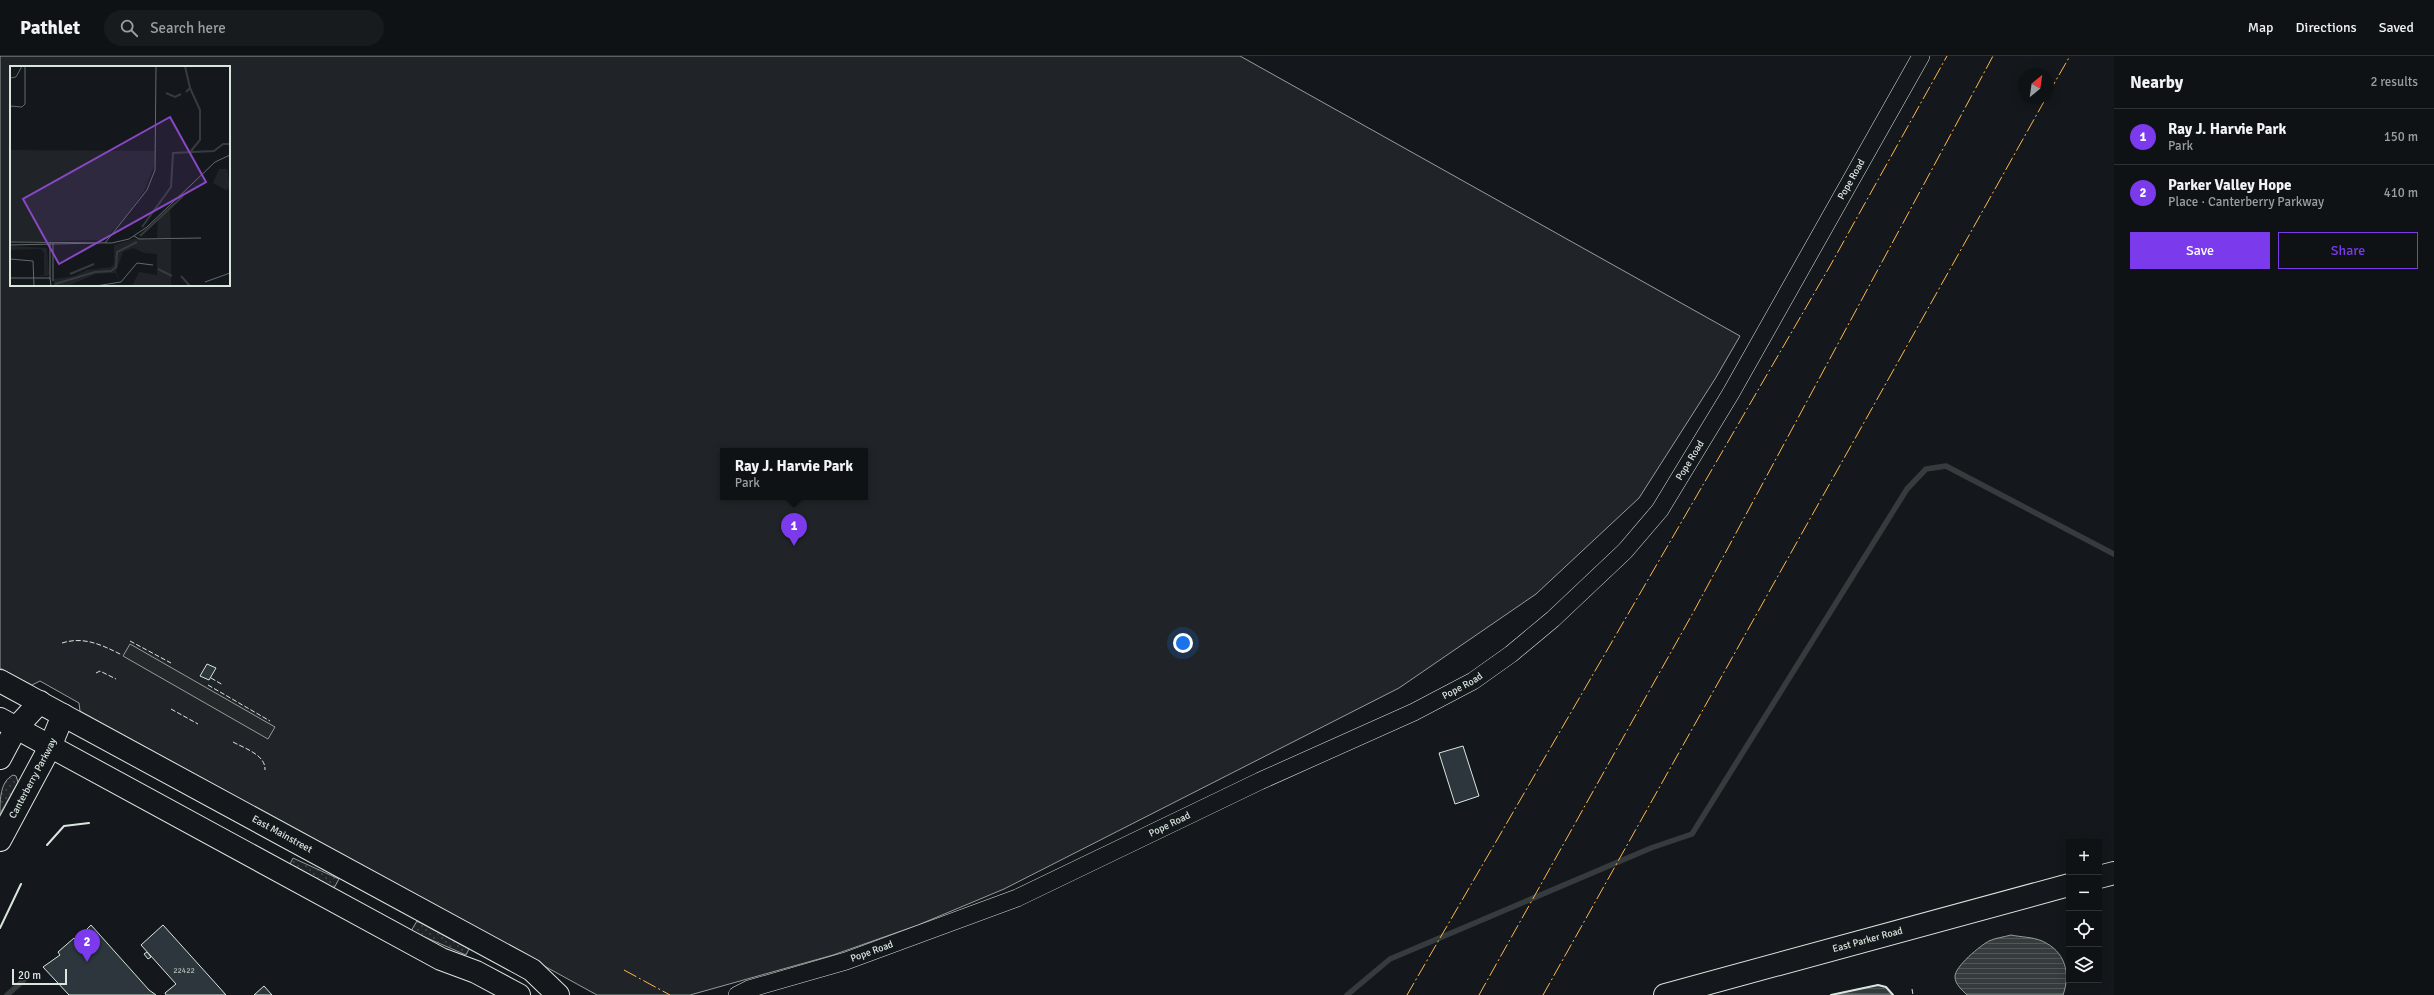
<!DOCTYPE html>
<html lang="en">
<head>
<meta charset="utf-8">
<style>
	:root { --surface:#0f1215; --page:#181b1e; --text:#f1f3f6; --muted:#9b9ea0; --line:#2f3234; --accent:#7c3aed }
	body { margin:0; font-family:Signika,sans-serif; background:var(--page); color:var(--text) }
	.controls { position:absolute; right:12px; bottom:12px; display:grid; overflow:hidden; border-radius:0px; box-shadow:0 2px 10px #0003 }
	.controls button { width:36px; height:36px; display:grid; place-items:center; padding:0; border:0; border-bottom:1px solid var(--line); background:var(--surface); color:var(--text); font:20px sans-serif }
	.compass { position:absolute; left:2018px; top:12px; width:36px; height:36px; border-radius:50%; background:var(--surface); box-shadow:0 2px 10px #0003; rotate:29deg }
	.scale { position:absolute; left:12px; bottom:10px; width:55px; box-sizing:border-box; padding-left:4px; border:2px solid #d8e6dc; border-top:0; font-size:11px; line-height:14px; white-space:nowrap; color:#d8e6dc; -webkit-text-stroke:3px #14181c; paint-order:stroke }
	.you { position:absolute; left:1183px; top:587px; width:14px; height:14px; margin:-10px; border:3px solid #fff; border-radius:50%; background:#1a73e8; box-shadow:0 0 0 6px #1a73e833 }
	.badge { display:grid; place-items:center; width:26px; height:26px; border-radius:50%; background:var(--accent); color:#fff; font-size:13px; font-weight:700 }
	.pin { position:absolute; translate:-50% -33px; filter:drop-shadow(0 1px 2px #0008) }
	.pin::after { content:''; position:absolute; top:21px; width:14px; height:12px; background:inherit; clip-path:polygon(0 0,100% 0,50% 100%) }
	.popup { position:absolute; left:720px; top:392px; width:148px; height:52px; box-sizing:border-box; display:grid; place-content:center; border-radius:0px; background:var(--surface); filter:drop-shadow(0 1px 3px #0005); font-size:13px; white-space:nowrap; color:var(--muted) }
	.popup b { font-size:15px; color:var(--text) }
	.popup::after { content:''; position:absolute; left:50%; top:100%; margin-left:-8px; border:8px solid transparent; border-top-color:var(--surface) }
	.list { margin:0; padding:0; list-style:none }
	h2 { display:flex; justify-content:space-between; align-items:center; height:52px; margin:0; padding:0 16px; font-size:17px }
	h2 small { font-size:13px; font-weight:400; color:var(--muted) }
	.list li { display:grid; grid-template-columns:26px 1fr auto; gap:12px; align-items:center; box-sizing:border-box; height:56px; padding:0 16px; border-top:1px solid var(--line) }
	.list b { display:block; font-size:15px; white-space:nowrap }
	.list p { margin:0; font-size:13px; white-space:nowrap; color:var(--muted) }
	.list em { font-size:13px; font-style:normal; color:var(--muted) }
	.actions { display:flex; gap:8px; padding:12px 16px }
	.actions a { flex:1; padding:9px 0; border:1px solid var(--accent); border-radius:0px; text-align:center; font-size:14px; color:var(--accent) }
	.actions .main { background:var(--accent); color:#fff }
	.icon { flex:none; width:22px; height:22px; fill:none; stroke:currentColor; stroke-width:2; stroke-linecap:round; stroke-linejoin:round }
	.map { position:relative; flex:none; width:2114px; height:939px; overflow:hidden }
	header { display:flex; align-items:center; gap:24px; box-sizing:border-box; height:56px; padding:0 20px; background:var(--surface); border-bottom:1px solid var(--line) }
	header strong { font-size:19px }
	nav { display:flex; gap:22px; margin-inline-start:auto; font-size:14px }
	.search { width:280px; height:36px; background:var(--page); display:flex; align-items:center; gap:10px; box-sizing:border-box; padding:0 14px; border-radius:22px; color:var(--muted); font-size:15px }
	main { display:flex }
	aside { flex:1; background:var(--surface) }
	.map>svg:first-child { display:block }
	.grass { fill:url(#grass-dots); stroke:#939e99 }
	.green { fill:#202428; stroke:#939e99; fill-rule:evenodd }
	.parking { fill:#24282b; stroke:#939e99 }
	.water { fill:url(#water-rules); stroke:#939e99 }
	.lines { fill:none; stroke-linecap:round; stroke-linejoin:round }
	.stream { stroke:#363b3e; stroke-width:5.5 }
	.building { fill:#2c363c; stroke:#d8e6dc }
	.street-casing { stroke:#d8e6dc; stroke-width:18 }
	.secondary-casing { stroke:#d8e6dc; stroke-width:24 }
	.primary-casing { stroke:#d8e6dc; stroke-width:24 }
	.street { stroke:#14181c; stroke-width:17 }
	.secondary { stroke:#14181c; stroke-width:22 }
	.primary { stroke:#14181c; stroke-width:22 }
	.fence { stroke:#d8e6dc; stroke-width:1; stroke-dasharray:5 2; stroke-linecap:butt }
	.wall { stroke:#d8e6dc; stroke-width:2 }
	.power { stroke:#ffb74d; stroke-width:1; stroke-dasharray:14 3 2 3; stroke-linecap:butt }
	.labels { text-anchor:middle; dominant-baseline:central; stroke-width:3; stroke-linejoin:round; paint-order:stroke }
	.number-label { font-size:8px; fill:#adbab4 }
	.street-label { font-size:10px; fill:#d8e6dc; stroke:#14181c }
	.inset-river { fill:none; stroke:#363b3e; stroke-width:2 }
	.inset-road { fill:none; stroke:#626a69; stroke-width:1 }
	.view { fill:#8948c3; fill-opacity:0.15; stroke:#8948c3; stroke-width:2 }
	.inset-edge { fill:none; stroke:#d8e6dc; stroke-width:2 }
</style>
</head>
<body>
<header>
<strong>Pathlet</strong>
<div class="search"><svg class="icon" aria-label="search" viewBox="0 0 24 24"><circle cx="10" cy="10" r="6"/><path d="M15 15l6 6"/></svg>Search here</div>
<nav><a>Map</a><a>Directions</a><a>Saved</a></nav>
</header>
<main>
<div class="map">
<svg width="2114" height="939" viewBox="0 0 2114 939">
	<defs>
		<pattern id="grass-dots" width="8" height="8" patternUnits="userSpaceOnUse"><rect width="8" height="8" fill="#202428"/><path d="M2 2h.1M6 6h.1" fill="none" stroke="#404447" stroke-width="1.8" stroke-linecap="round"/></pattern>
		<pattern id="water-rules" width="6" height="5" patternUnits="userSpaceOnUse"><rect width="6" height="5" fill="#363b3e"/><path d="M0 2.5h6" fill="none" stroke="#525759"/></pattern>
	</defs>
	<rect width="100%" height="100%" fill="#14181c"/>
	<g class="grass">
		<path d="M13,719L16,720L18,726L0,758C0,743 0,726 13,719Z"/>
		<path d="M293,802L339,823L334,832L290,808Z"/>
		<path d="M417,865L469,893L466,899L411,875Z"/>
	</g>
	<path class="green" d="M0,0H1240L1740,280L1715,323L1639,442L1536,538L1399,632L1004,833L918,869L833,899L690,939H597L80,655L79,647L40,625L32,629L0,612ZM11,11H229V229H11ZM723,395H865V441H723Z"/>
	<path class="parking" d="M130,588L275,671L268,683L123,600Z"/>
	<g class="water">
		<path d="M2011,879C2020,881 2033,881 2042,885C2065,895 2071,917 2063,939H1967C1962,934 1955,928 1955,921C1954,911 1981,889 1989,885C1995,882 2004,881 2011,879Z"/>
		<path d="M1878,929L1886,931L1893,939H1831Z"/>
	</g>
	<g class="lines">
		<g class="stream">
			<path d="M7,939L25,923"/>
			<path d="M1347,939L1390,903L1651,792L1692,778L1907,433L1926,413L1946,410L2114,498"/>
		</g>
	</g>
	<g class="building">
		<path d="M207,608L216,612L209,624L200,620Z"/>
		<path d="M1463,690L1479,740L1455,748L1439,697Z"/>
		<path d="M91,869L149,934L156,939H69L43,911L60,899L58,896L74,882L76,884Z"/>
		<path d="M163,869L218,930L226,939H166L165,937L176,928L141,889Z"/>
		<path d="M147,896L151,901L148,903L144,898Z"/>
		<path d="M264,930L272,939H254Z"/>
	</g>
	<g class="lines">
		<g class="street-casing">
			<g id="street">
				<path id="s1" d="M737,939L749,933L846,905L1017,842L1260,725L1414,656L1473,625L1511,598L1553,563L1625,495L1660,454L1731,337L1921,0"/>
			</g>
		</g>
		<g class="secondary-casing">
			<g id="secondary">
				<path d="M0,702L16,672L40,646"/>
				<path id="s2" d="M0,784L50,691L63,659"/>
			</g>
		</g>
		<g class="primary-casing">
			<g id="primary">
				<path id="s3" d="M0,625L532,914L558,939"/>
				<path d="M0,663L441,903L476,916L519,939"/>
				<path d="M2099,821L2114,817"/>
				<path id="s4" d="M1665,939L2069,829"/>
			</g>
		</g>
		<use href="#street" class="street"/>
		<use href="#secondary" class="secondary"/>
		<use href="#primary" class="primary"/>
		<g class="fence">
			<path d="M130,585L171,607"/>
			<path d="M62,587C84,580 102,589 122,599"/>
			<path d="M96,617L100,615L116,623"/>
			<path d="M211,622L223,629"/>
			<path d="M208,629L270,665"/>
			<path d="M171,653L198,668"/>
			<path d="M233,686C244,692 266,699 265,714"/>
			<path d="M1912,933L1913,939"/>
		</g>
		<g class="wall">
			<path d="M47,789L64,770L89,767"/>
			<path d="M0,872L21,828"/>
			<path d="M1831,939L1878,929L1886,931L1893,939"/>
		</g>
		<g class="power">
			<path d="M2048,38L2070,0"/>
			<path d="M624,914L670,939"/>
			<path d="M1407,939L1830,210L1947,0"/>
			<path d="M1479,939L1694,555L1993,0"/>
			<path d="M1543,939L2046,42"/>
		</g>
	</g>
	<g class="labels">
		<g class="number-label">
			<text x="184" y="914">22422</text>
		</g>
		<g class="street-label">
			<text stroke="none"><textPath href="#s1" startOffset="1438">Pope Road</textPath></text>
			<text stroke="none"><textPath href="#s1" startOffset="1114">Pope Road</textPath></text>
			<text stroke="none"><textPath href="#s1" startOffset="790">Pope Road</textPath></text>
			<text stroke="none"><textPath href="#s2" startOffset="70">Canterberry Parkway</textPath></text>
			<text stroke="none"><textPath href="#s1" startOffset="466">Pope Road</textPath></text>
			<text stroke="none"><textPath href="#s3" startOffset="321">East Mainstreet</textPath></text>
			<text stroke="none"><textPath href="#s4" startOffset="210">East Parker Road</textPath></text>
			<text stroke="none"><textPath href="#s1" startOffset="142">Pope Road</textPath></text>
		</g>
	</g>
	<g transform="translate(10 10)">
		<rect width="220" height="220" fill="#14181c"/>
		<path d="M160,140L161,172H147L148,152ZM124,173L161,174V220H122L129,206L147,209V188L134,187L123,182L113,186L106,206L110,215L105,207L86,208L58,220H44V213L65,210L77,204L101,201L104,198V179ZM0,180L37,182L39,208L37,210H27L34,209V187L31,183L0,184Z" fill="#202428"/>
		<path d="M0,84L145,85L144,100L135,123L115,152L93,174L0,176ZM209,103H217L220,121L216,124L203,117Z" fill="#202428"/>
		<path class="inset-river" d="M175,0L180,22L176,26M180,22L190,44V74L181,85M156,27L165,31L171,28M132,161L161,121L163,87L204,85L213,78H220M130,170L173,130M148,203L162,210M60,208L84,198M171,210L180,220M45,218L85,206L101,205L106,201L107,186L127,176"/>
		<path class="inset-road" d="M0,12L6,11L12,0M0,40L12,41L15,38V0M124,170L129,173L191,172M0,176L102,177L119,173L137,161L205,96L220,89M43,177V215M95,177L137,124L145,104L146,0M0,179L89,177M0,193L23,195M23,195L24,220M0,212H40L41,220M40,213V177M195,216L220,207M86,220L111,216L127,197L143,199"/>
		<path class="view" d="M160,51L196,116L49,198L13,133Z"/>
		<rect width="220" height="220" class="inset-edge"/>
	</g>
</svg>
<div class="controls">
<button>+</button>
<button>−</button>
<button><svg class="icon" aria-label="locate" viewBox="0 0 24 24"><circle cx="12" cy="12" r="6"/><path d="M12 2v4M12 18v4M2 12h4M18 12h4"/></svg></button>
<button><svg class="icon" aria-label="layers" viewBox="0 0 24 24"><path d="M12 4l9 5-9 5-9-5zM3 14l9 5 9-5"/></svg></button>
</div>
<svg class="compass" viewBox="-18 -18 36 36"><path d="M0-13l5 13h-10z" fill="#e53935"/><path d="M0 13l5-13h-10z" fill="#9b9ea0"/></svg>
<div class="scale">20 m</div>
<div class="you"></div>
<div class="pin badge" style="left:794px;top:490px">1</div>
<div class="popup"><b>Ray J. Harvie Park</b>Park</div>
<div class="pin badge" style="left:87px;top:906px">2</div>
</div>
<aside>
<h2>Nearby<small>2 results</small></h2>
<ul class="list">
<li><span class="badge">1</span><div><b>Ray J. Harvie Park</b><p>Park</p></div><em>150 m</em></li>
<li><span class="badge">2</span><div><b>Parker Valley Hope</b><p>Place · Canterberry Parkway</p></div><em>410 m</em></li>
</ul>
<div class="actions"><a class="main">Save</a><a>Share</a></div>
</aside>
</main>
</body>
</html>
